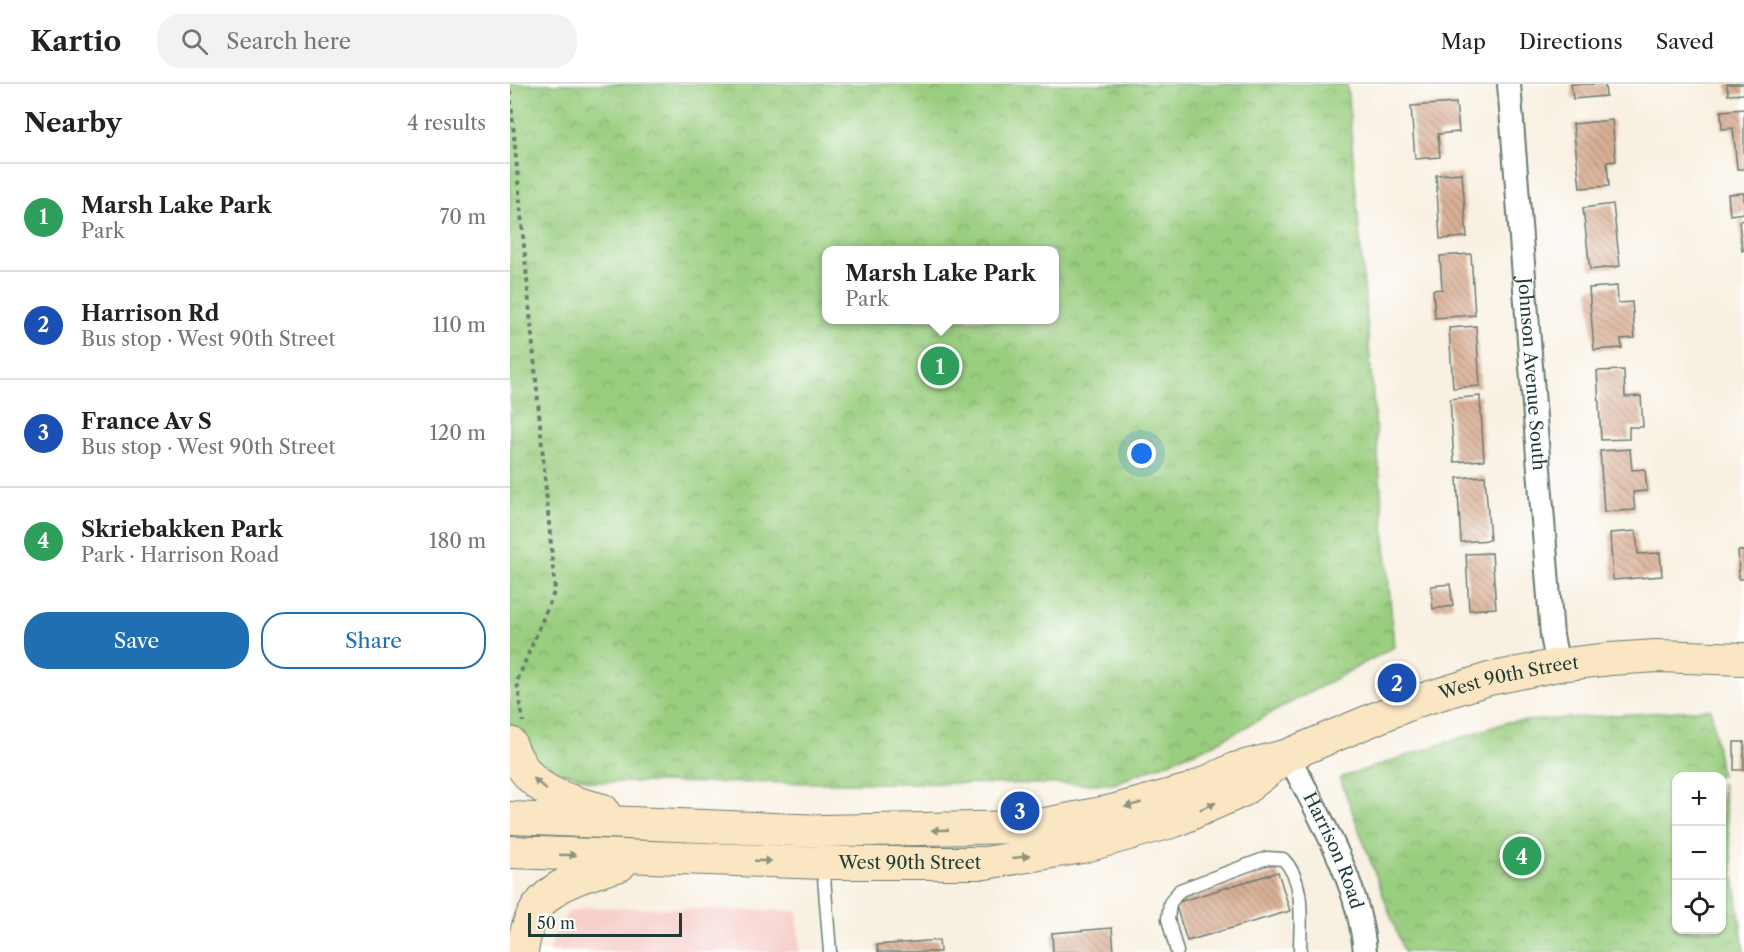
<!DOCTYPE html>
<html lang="en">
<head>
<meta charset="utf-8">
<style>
	:root { --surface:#fff; --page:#f2f2f2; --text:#222; --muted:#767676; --line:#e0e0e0; --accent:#1f6fb2 }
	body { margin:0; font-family:"Libre Caslon Text",serif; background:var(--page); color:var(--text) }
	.controls { position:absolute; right:18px; bottom:18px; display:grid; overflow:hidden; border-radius:12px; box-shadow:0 2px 4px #0004 }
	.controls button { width:54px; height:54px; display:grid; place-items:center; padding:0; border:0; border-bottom:2px solid var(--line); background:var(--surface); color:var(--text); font:30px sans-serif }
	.scale { position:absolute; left:18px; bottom:15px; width:154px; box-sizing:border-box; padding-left:6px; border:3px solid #1f3d34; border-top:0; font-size:16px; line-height:21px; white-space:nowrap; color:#1f3d34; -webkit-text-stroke:4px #fff; paint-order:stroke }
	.you { position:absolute; left:632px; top:370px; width:21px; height:21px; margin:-15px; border:4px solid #fff; border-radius:50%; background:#1a73e8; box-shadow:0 0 0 9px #1a73e833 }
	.badge { display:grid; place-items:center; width:39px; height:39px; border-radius:50%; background:var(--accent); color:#fff; font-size:20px; font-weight:700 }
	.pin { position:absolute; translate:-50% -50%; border:3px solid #fff; box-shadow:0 2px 6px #0006 }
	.popup { position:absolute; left:312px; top:162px; width:237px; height:78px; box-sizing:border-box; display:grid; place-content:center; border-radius:12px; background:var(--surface); filter:drop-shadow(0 2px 4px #0005); font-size:20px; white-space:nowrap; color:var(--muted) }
	.popup b { font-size:22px; color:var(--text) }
	.popup::after { content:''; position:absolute; left:50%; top:100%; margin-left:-12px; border:12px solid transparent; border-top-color:var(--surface) }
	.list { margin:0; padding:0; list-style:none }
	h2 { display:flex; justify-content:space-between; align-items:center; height:78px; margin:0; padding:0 24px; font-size:26px }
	h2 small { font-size:20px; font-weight:400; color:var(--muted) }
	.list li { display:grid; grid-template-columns:39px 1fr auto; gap:18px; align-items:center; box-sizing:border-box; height:108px; padding:0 24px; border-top:2px solid var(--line) }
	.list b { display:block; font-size:22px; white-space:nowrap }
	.list p { margin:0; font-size:20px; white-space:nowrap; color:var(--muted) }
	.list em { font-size:20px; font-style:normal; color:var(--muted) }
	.actions { display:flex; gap:12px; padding:18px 24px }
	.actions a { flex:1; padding:14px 0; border:2px solid var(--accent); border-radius:24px; text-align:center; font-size:21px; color:var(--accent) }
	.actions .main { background:var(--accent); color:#fff }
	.icon { flex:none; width:33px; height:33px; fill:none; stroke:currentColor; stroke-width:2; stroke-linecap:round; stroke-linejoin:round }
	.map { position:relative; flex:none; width:1234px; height:868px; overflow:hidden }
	header { display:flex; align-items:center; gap:36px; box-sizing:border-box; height:84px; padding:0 30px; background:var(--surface); border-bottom:2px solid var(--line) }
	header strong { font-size:28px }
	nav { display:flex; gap:33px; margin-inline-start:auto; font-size:21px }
	.search { width:420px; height:54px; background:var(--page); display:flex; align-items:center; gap:15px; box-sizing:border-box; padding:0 21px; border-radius:24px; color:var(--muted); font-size:22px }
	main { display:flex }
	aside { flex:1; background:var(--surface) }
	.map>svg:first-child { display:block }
	.built { fill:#f7d0cc }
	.park { fill:url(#park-crowns); stroke:#5c865a; stroke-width:1.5; fill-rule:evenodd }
	.building { fill:url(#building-back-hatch) }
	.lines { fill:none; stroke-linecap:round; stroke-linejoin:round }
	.lane-casing { stroke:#6b7c71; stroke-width:15 }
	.street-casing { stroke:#6b7c71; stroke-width:26 }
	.secondary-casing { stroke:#6b7c71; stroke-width:34 }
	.path { stroke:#6b7c71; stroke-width:4; stroke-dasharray:4.5 4.5; stroke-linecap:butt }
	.lane { stroke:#fff; stroke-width:12 }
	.street { stroke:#fff; stroke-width:22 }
	.secondary { stroke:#fbe6c4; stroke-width:32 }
	.oneway { fill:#8d927c }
	.labels { text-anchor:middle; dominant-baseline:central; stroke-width:4.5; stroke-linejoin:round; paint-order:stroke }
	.street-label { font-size:18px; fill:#1f3d34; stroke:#fff }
</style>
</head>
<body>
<header>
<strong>Kartio</strong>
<div class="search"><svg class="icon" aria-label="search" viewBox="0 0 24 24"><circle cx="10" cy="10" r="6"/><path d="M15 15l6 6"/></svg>Search here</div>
<nav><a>Map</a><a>Directions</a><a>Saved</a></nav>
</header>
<main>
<aside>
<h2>Nearby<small>4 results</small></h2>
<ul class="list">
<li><span class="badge" style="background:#2e9e5b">1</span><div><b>Marsh Lake Park</b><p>Park</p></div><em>70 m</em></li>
<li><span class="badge" style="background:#1a4fb4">2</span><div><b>Harrison Rd</b><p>Bus stop · West 90th Street</p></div><em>110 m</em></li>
<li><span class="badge" style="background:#1a4fb4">3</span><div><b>France Av S</b><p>Bus stop · West 90th Street</p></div><em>120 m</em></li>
<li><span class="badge" style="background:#2e9e5b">4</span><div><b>Skriebakken Park</b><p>Park · Harrison Road</p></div><em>180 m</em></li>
</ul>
<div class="actions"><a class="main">Save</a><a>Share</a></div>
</aside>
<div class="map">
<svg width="1234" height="868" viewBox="0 0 1234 868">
	<defs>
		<pattern id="park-crowns" width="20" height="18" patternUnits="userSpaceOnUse" patternTransform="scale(1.5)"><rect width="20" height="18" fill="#9ace7f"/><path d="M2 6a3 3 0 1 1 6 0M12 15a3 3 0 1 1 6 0" fill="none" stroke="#7da869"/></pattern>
		<pattern id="building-back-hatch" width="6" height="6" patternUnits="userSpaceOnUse" patternTransform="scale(1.5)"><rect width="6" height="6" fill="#dab096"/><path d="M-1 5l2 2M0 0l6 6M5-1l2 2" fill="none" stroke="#b0907b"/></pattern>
	</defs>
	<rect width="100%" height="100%" fill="#fff"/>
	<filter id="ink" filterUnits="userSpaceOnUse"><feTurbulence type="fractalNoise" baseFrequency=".0167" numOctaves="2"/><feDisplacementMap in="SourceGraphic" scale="12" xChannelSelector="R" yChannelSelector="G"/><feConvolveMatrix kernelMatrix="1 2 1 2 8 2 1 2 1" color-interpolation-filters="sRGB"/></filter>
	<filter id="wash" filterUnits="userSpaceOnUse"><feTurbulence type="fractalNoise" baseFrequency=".008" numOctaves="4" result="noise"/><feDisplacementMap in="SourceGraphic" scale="24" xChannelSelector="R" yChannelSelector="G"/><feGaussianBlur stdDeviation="1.35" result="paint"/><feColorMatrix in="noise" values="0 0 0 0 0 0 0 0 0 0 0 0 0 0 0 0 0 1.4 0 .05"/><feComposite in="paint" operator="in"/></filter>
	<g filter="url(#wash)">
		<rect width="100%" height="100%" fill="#f8f0e1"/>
		<path class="built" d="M76,823L287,827L290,868H39L45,849L58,829Z"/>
		<g class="park">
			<path d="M0,0H837L884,563L702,661L603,700L83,698L61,690L0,684ZM316,166H544V236H316Z"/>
			<path d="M1201,625L1211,692H1166V846H1212V698L1234,868H894L830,694L998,638Z"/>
		</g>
		<g id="blocks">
			<g class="building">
				<path d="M1061,0H1095L1096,12L1063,15Z"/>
				<path d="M1217,0H1234V10L1218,11Z"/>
				<path d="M946,19L949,48L928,50L930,73L905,75L901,22Z"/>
				<path d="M1234,25V85H1227L1223,44L1212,45L1211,27Z"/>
				<path d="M1102,36L1106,77L1097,78L1099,102L1070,104L1063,40Z"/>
				<path d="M952,89L957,153L930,155L926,91Z"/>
				<path d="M1234,109V129L1220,131L1218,110Z"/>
				<path d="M1103,120L1110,182L1080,186L1073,124Z"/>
				<path d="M1234,136V166L1232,167L1229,137Z"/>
				<path d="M961,170L965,231L925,234L923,206L932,205L930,172Z"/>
				<path d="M1107,202L1108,219L1122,218L1125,254L1111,255L1112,264L1084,266L1079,204Z"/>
				<path d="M966,242L970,302L943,304L939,244Z"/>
				<path d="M1114,286L1115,313L1131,312L1133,343H1119V355L1091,356L1087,287Z"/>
				<path d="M970,312L974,376L944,378L940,315Z"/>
				<path d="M1120,365L1122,386L1135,385L1137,407L1123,408L1125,426L1094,428L1090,367Z"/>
				<path d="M975,392L980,456L951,458L947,394Z"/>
				<path d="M1126,447L1128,470L1150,469L1152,492L1103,496L1100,449Z"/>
				<path d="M1228,467H1234V495H1229Z"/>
				<path d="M982,469L986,524L959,526L956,470Z"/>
				<path d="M940,500L943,522L923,525L921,502Z"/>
				<rect x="1224" y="658" width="10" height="28"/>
				<path d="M768,788L780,827L677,857L665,819Z"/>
				<path d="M602,844L604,868H543L542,849Z"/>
				<path d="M429,856L430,868H368L367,861Z"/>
			</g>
		</g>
	</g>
	<g filter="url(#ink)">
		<use href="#blocks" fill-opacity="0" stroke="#6b7c71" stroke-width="1.5"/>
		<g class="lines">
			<g class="lane-casing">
				<g id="lane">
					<path d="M313,781L320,868"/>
					<path d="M667,868L658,835L660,819L670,806L757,774L773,775C796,798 790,837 790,868"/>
				</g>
			</g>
			<g class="street-casing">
				<g id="street">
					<path id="s1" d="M999,0L1042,552L1048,581"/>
					<path id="s2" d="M778,671C809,732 849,798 855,868"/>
				</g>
			</g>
			<g class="secondary-casing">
				<g id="secondary">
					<path d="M0,659C17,706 48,714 93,726"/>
					<path id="s3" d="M0,734L312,747L520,743L602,727L680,706L724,685L778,671L907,617L979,595L1048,581L1100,575L1147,572L1234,575"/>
					<path id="s4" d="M0,768L313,779H475L572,763L665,737L732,707L768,679"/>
					<path d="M12,868C20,806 56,796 110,781"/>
				</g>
			</g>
			<path class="path" d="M0,7L45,506L7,597L13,638"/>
			<use href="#lane" class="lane"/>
			<use href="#street" class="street"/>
			<use href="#secondary" class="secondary"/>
		</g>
		<defs><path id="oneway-solid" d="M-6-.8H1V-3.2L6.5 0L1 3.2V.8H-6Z" transform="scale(1.5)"/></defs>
		<g class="oneway">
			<use href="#oneway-solid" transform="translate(30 700) rotate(-138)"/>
			<use href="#oneway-solid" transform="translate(623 721) rotate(165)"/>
			<use href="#oneway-solid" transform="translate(698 722) rotate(-24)"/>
			<use href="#oneway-solid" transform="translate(430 746) rotate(179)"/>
			<use href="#oneway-solid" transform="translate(58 771) rotate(1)"/>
			<use href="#oneway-solid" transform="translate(511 773) rotate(-9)"/>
			<use href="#oneway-solid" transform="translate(253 777) rotate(2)"/>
		</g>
	</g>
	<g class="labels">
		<g class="street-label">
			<text stroke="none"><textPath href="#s1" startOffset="291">Johnson Avenue South</textPath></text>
			<text stroke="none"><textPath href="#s3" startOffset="1024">West 90th Street</textPath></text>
			<text stroke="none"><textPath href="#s2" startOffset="106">Harrison Road</textPath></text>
			<text stroke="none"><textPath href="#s4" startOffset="400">West 90th Street</textPath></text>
		</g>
	</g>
</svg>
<div class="controls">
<button>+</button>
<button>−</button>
<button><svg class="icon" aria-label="locate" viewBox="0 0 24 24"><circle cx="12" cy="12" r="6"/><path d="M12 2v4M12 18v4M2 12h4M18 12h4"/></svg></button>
</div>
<div class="scale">50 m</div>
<div class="you"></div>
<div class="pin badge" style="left:430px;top:282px;background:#2e9e5b">1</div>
<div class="popup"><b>Marsh Lake Park</b>Park</div>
<div class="pin badge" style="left:887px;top:599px;background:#1a4fb4">2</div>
<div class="pin badge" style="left:510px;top:727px;background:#1a4fb4">3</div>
<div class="pin badge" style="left:1012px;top:772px;background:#2e9e5b">4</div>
</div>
</main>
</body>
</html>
